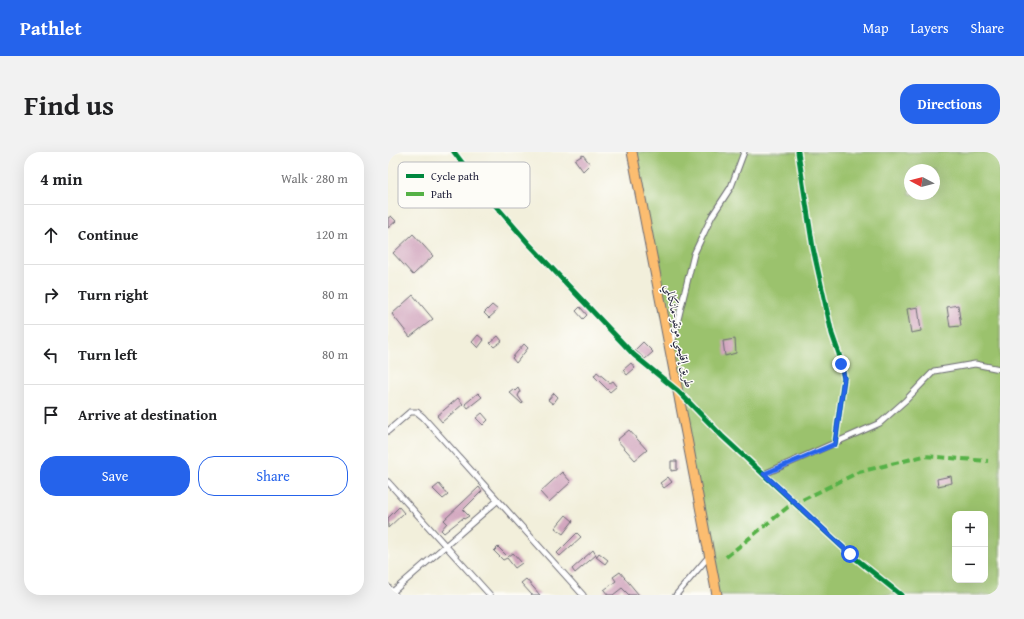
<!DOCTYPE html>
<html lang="en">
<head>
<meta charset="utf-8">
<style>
	:root { --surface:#fff; --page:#f2f2f2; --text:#202124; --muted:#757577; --line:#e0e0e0; --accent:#2563eb }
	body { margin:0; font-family:"Gentium Book Plus",Amiri,serif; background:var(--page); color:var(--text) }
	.controls { position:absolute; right:12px; bottom:12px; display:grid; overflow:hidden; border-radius:8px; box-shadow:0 4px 16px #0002 }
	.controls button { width:36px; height:36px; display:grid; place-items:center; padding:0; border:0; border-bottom:1px solid var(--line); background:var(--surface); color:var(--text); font:20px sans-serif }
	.compass { position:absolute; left:516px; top:12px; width:36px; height:36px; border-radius:50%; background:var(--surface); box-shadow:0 4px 16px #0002; rotate:277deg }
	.stop { position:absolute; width:12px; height:12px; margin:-9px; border:3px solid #2563eb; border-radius:50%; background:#fff }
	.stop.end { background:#2563eb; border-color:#fff; box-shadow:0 1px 4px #0008 }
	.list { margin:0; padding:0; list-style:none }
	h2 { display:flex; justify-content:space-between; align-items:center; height:52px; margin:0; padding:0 16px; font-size:17px }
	h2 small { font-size:13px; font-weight:400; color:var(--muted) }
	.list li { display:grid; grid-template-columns:26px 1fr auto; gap:12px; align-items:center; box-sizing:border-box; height:60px; padding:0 16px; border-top:1px solid var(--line) }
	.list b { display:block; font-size:15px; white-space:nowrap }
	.list em { font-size:13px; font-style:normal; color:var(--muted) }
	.actions { display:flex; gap:8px; padding:12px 16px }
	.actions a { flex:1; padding:9px 0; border:1px solid var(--accent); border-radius:16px; text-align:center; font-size:14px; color:var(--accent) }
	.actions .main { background:var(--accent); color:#fff }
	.icon { flex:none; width:22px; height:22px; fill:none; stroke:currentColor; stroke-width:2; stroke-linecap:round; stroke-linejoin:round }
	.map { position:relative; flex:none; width:612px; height:443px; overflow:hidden; border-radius:16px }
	header { display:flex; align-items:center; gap:24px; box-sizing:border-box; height:56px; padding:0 20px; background:var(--accent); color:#fff }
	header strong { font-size:19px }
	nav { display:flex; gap:22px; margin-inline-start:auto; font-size:14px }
	.intro { display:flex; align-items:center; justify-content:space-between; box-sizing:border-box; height:96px; padding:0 24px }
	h1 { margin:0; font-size:28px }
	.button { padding:10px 18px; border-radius:16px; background:var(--accent); color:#fff; font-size:14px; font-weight:700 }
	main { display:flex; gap:24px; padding:0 24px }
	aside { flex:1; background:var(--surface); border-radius:16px; box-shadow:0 4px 16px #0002 }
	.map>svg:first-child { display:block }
	.green { fill:#9bc26d; stroke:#5e7254; fill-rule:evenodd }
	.building { fill:#d1a5be }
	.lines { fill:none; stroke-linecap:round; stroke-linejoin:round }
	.street-casing { stroke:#6b6a73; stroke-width:7 }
	.highway-casing { stroke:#6b6a73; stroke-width:11 }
	.street { stroke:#fff; stroke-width:5 }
	.highway { stroke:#fcbd6f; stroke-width:9 }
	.quiet { stroke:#55b146; stroke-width:4; stroke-dasharray:8 4; stroke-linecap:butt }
	.cycleway-casing { stroke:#fdfcf7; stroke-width:8 }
	.cycleway { stroke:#00873e; stroke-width:5 }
	.route { stroke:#2563eb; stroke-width:5 }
	.labels { text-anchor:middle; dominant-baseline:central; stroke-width:3; stroke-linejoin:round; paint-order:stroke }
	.street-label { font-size:12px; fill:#22223b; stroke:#fdfcf7 }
	.key { fill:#fdfcf7; stroke:#bbbbbf; stroke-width:1 }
	.key-label { font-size:11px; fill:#22223b }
</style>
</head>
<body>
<header>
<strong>Pathlet</strong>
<nav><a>Map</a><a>Layers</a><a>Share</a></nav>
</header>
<div class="intro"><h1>Find us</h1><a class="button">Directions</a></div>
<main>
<aside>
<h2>4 min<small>Walk · 280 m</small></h2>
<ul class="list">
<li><svg class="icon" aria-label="ahead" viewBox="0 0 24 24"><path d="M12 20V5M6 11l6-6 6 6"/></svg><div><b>Continue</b></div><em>120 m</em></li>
<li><svg class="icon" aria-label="right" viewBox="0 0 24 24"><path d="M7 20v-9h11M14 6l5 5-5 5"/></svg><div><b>Turn right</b></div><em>80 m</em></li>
<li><svg class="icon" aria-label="left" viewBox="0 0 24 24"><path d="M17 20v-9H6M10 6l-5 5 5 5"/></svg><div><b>Turn left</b></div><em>80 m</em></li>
<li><svg class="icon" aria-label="arrive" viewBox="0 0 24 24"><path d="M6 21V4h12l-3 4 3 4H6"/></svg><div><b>Arrive at destination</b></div></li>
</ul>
<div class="actions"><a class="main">Save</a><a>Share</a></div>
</aside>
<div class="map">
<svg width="612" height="443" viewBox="0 0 612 443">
	<rect width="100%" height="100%" fill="#fdfcf7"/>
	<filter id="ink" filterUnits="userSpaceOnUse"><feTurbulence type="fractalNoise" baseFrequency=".025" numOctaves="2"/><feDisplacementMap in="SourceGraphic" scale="8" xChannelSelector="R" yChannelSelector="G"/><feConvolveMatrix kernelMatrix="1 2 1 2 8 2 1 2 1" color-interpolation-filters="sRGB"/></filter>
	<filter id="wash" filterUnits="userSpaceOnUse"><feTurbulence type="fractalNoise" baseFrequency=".012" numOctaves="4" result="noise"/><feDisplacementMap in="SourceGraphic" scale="16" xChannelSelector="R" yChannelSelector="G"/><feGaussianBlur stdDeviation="0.9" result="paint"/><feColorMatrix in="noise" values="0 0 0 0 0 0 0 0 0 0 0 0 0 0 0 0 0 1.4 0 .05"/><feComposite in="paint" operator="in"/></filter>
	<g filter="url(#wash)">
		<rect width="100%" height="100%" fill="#f2efdb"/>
		<path class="green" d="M244,0H612V443H329ZM522,18H546V42H522ZM567,362H597V428H567Z"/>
		<g id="blocks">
			<g class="building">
				<path d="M195,3L202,12L195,19L187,8Z"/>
				<path d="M3,64L8,69L0,76V66Z"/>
				<path d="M25,82L45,104L25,123L5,101Z"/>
				<path d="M25,143L45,167L22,185L4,162Z"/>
				<path d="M104,153L110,158L101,166L96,161Z"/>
				<path d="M570,153L573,174L562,175L559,155Z"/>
				<path d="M192,155L199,163L195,167L188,159Z"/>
				<path d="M530,155L533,179L523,181L519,157Z"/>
				<path d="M90,183L96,188L90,196L84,190Z"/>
				<path d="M110,184L114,189L106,195L102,191Z"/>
				<path d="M347,187L348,201L337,204L335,189Z"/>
				<path d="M255,190L265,200L257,207L247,198Z"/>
				<path d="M136,192L140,196L128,211L124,206Z"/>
				<path d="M243,211L247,216L239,223L235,218Z"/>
				<path d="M209,220L222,231L225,229L229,234L222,240L206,224Z"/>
				<path d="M130,236L132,240L130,244L135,251L134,252L121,240L125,237L127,239Z"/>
				<path d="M90,241L94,245L80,256L77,252Z"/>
				<path d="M166,241L170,245L165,252L160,248Z"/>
				<path d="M70,246L75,252L54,270L49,264Z"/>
				<path d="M94,261L100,268L95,273L88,266Z"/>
				<path d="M241,278L259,298L247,308L229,288Z"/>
				<path d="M283,309H289V318L283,319Z"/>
				<path d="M174,320L183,330L161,350L152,340Z"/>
				<path d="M563,324L564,331L550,334L549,327Z"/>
				<path d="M280,325L284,330L276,336L272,331Z"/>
				<path d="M51,332L60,343L55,347L45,337Z"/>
				<path d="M91,335L94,339L75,358L81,364L76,367L75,366L56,381L53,378L59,371L56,368Z"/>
				<path d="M11,355L16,361L0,376V366Z"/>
				<path d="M178,363L185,369L175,382L167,376Z"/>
				<path d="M189,381L193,385L172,404L169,401Z"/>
				<path d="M110,395L120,405L125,401L134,411L127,416L119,406L115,408L106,399Z"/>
				<path d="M205,398L208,403L187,421L184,417Z"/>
				<path d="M211,401L220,408L217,412L208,405Z"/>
				<path d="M232,420L241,431L251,443H241L234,436L225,443H220L216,438L228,429L225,425Z"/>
				<path d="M138,427L152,443H144L133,431Z"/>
			</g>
		</g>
	</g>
	<g filter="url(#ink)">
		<use href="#blocks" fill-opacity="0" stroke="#6b6a73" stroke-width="1"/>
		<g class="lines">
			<g class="street-casing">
				<g id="street">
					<path d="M66,0L101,46L141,92L246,203L290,239L334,284L462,402L513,443"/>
					<path d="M410,0L425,96L444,182L451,202L456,226L447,292"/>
					<path d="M283,196L306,102L324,64L343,35L356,0"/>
					<path d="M0,279L22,260H29L35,265L195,443"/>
					<path d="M376,322L492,271L518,248L546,219L587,212L612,217"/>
					<path d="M0,330L102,443"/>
					<path d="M0,435L7,443"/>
					<path d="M1,443L109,349"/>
					<path d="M288,443L322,403"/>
				</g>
			</g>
			<g class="highway-casing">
				<path id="highway" d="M244,0L329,443"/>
			</g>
			<use href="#street" class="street"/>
			<use href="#highway" class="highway"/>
			<path class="quiet" d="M338,405L400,355L471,320L536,304L600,309"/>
			<g class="cycleway-casing">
				<g id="cycleway">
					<path d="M66,0L101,46L141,92L246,203L290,239L334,284L462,402L513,443"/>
					<path d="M410,0L425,96L444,182L451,202L456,226L447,292"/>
				</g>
			</g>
			<use href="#cycleway" class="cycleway"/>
		</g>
	</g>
	<g class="lines" filter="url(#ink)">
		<path class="route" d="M453,212L456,226L447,292L376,322L462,402"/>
	</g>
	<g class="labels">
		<g class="street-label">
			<text transform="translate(292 184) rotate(79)">طريق إقليمي مونقو-مانكالمي</text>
		</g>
	</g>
	<rect x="10" y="10" width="132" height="46" rx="6" class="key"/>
	<rect x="18" y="22" width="18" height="4" fill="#00873e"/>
	<rect x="18" y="40" width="18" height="4" fill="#55b146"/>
	<g class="key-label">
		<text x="43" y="28">Cycle path</text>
		<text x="43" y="46">Path</text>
	</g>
</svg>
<div class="controls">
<button>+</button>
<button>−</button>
</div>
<svg class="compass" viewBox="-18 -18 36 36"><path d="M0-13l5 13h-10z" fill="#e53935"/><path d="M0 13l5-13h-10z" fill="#757577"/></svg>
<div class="stop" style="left:462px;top:402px"></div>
<div class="stop end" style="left:453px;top:212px"></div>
</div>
</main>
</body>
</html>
